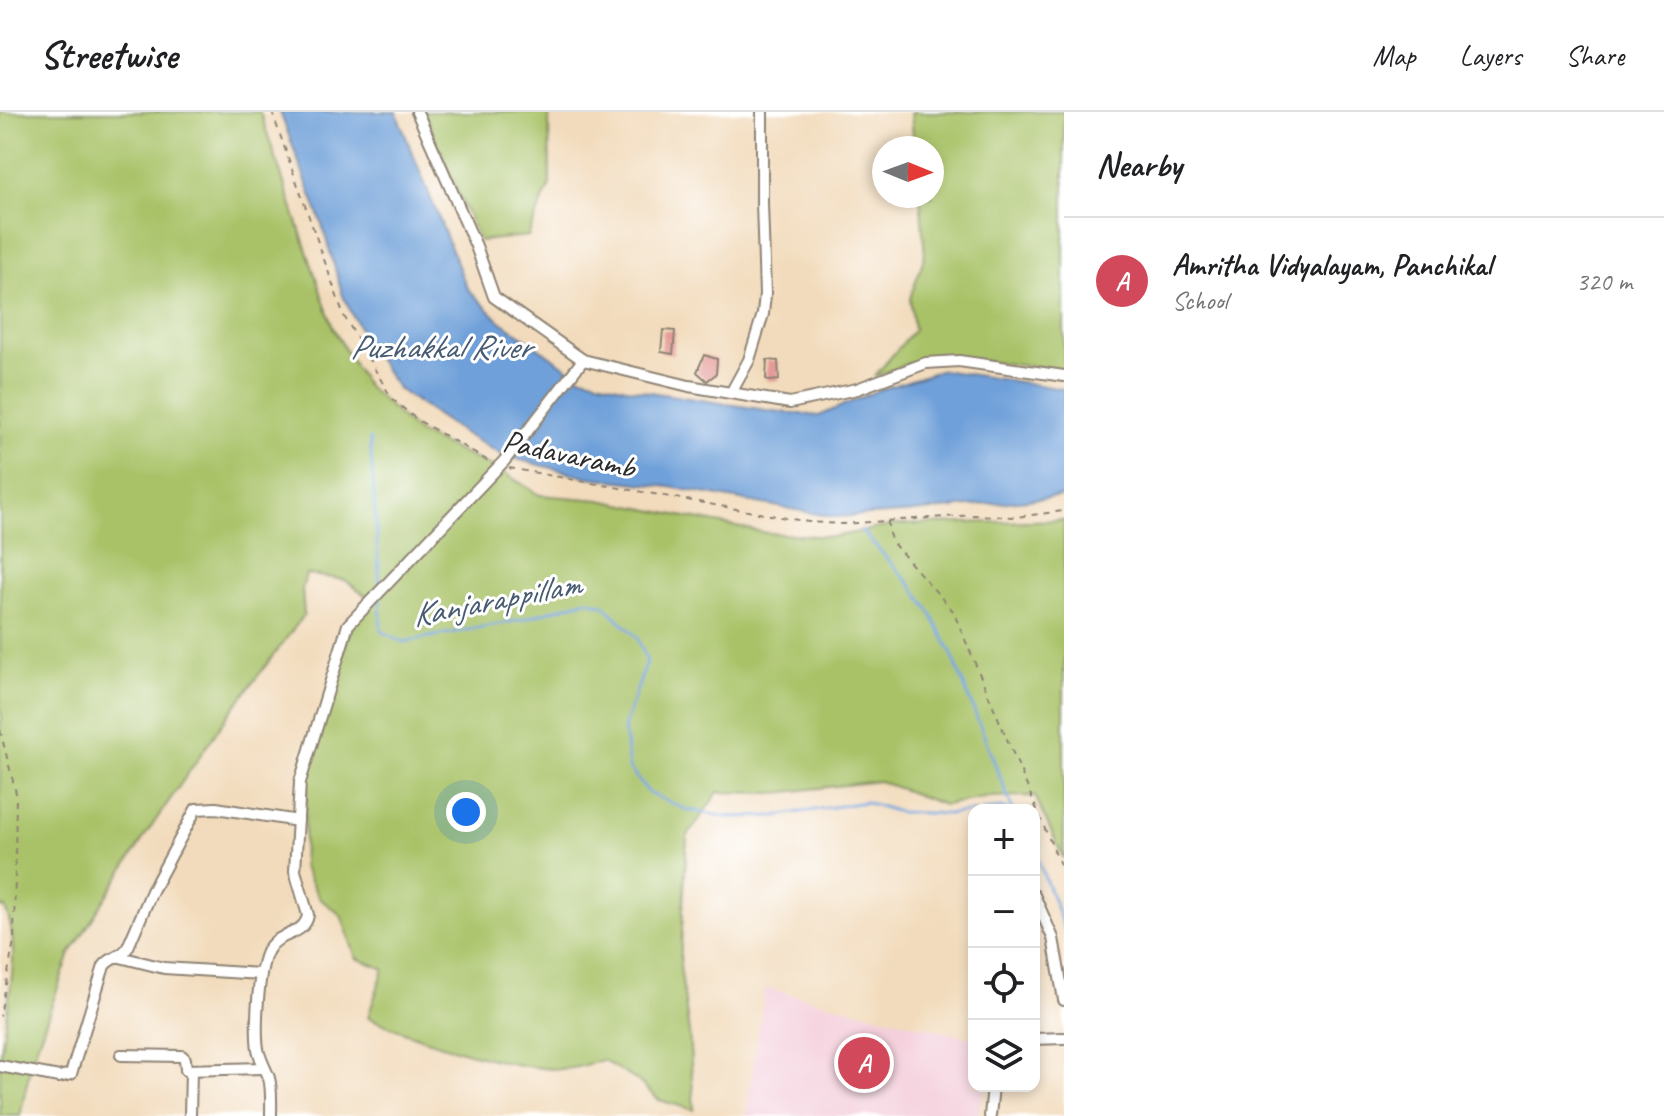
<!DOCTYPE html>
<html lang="en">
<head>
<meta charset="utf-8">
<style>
	:root { --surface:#fff; --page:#f6f6f6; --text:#202124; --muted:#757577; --line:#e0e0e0; --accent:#d1495b }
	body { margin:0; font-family:Caveat,sans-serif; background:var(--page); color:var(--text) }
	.controls { position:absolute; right:24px; bottom:24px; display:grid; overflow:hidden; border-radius:16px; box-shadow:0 4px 12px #0003 }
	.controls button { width:72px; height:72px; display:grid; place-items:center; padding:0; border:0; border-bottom:2px solid var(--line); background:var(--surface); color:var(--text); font:40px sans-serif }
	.compass { position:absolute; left:872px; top:24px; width:72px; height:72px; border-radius:50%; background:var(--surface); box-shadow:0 4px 12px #0003; rotate:91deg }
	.you { position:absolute; left:466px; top:700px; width:28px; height:28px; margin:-20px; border:6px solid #fff; border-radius:50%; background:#1a73e8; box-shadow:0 0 0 12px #1a73e833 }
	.badge { display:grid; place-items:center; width:52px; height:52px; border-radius:50%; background:var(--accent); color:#fff; font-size:26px; font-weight:700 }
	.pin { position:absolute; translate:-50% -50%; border:4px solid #fff; box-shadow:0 2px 8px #0006 }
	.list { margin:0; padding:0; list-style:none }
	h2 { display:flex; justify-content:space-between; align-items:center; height:104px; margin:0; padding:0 32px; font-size:34px }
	h2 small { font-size:26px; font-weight:400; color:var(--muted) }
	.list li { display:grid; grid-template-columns:52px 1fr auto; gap:24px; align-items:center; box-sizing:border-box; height:128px; padding:0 32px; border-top:2px solid var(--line) }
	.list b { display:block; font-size:30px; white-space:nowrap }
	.list p { margin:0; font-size:26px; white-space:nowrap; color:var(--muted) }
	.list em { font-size:26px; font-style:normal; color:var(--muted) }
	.icon { flex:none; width:44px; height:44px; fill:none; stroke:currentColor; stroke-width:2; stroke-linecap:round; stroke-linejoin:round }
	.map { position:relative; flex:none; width:1064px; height:1004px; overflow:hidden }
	header { display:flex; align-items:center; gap:48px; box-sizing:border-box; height:112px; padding:0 40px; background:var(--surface); border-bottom:2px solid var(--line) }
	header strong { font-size:38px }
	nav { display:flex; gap:44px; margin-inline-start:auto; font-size:28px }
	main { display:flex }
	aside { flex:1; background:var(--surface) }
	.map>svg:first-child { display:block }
	.built { fill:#f4cfdc }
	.green { fill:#a9c267; stroke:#6a7649; stroke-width:2 }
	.water { fill:#6fa0d9; stroke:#4d6682; stroke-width:2 }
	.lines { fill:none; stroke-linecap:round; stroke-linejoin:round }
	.stream { stroke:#6fa0d9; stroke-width:3 }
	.building { fill:#e49a97 }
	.street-casing { stroke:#8e8374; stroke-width:14 }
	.path { stroke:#8e8374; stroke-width:2; stroke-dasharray:6 6; stroke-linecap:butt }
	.street { stroke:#fff; stroke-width:10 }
	.labels { text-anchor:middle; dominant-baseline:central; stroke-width:6; stroke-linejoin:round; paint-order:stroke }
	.street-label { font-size:32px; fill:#2b2b2b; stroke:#fff }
	.water-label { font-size:34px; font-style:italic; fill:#465a71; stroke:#fff }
</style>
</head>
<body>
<header>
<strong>Streetwise</strong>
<nav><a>Map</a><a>Layers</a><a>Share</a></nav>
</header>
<main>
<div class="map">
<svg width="1064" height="1004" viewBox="0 0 1064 1004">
	<rect width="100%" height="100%" fill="#fff"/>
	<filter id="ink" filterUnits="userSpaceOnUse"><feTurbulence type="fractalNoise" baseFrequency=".0125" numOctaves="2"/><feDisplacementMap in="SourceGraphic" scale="16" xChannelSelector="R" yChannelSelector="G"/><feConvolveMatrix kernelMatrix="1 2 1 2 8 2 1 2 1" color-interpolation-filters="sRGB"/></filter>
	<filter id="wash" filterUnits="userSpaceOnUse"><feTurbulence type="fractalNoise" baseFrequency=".006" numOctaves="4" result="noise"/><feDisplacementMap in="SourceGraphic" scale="32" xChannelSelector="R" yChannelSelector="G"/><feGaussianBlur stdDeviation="1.8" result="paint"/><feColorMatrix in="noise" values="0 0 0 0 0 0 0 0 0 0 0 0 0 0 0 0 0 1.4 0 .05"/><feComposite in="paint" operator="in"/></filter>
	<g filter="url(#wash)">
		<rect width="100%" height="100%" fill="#f2dbbc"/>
		<path class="built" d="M765,876L974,927V974H984L978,1004H746Z"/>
		<g class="green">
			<path d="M0,0H260L333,216L365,272L418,321L499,358L540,383L600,388L767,421L833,425L894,413L1064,408V747L1035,684L990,685L944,693L879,669L777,681L718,680L687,725L680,854L689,920L694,998L659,988L639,970L603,948C593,950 583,954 572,956C525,963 413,926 368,905L384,857L356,846L341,803L319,786L303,755L305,709L308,660L352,512L374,490L345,468L306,462L302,477L304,503L226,606L145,724L70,842L32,948L20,1004H0C0,986 0,967 0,948C4,900 24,841 5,796L0,795V613L2,606L0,598Z"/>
			<path d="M424,0H549L550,72L528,124L479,129Z"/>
			<path d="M911,0H1064V258L948,245L913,250L874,265L914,218L910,186L925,143L920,84H932V36H914Z"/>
		</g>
		<path class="water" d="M280,0H396L467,176L499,208L579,264L630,277L773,299L819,304L876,279L942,258L1064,277V384L905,401L834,405L670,375L588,365L504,344L463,321L398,277L367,232L343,184L321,109Z"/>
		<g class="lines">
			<g class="stream">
				<path d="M370,327L380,474"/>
				<path d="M861,418L912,474L931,501L951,540L1013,698"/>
				<path d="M380,486L381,519L403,530L520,508L587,488L604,493L637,525L647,549L624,615L629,656L649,681L687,698L728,705L775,704L865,690L899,700L951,702L974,699"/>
				<path d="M983,698L1001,696L1007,698"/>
				<path d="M1034,738L1064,816"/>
			</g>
		</g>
		<g id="blocks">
			<g class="building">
				<path d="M663,218L675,219L673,242L661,240Z"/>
				<path d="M704,243L717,247L716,262L707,269L697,260Z"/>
				<path d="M767,248L778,249L779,268L770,269L766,267Z"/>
			</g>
		</g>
	</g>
	<g filter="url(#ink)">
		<use href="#blocks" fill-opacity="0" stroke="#8e8374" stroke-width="2"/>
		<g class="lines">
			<g class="street-casing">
				<g id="street">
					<path d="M417,0L476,134L494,185L583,248L689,274L790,291L857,277L926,251L959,249L1064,264"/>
					<path d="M731,281L749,248L763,202L765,182L762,91V0"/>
					<path d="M1034,783L1053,826L1064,888"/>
					<path d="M120,845L164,856L261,862"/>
					<path d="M1034,927L1064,926"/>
					<path d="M121,943L182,944L185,947L186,958L263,956"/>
					<path d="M0,954L59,965L71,962L104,854C111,844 122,846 128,835L152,779L196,697L216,696L298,709"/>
					<path d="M190,1004L191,958"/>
					<path d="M271,1004C271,993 272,977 269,966C266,957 260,948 258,937C255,916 258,856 268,838C277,820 305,824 308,803L295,759L300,670L348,513L505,348L583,248"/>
					<path d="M990,1004L993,974"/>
				</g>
			</g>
			<g class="path">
				<path d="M272,0L344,204L392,287L416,307L488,349"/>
				<path d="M509,356L809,410L842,412L974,403L1015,405L1064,399"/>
				<path d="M888,409V419L892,430L953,499L1064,762"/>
				<path d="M0,618L16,681L14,829L0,904"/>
			</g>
			<use href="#street" class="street"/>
		</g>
	</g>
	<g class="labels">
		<g class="street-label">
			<text transform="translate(569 342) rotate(12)">Padavaramb</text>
		</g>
		<g class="water-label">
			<text x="440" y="234">Puzhakkal River</text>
			<text transform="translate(496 487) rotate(-11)">Kanjarappillam</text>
		</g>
	</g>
</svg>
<div class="controls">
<button>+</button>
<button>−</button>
<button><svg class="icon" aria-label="locate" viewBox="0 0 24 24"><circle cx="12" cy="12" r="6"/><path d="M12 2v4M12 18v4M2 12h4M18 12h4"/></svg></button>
<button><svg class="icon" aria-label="layers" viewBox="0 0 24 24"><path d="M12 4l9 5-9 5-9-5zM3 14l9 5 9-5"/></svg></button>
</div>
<svg class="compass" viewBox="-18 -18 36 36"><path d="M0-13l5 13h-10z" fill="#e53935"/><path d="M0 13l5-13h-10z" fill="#757577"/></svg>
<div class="you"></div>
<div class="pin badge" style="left:864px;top:951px">A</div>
</div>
<aside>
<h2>Nearby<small></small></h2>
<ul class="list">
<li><span class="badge">A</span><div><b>Amritha Vidyalayam, Panchikal</b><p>School</p></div><em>320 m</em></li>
</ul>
</aside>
</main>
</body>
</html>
